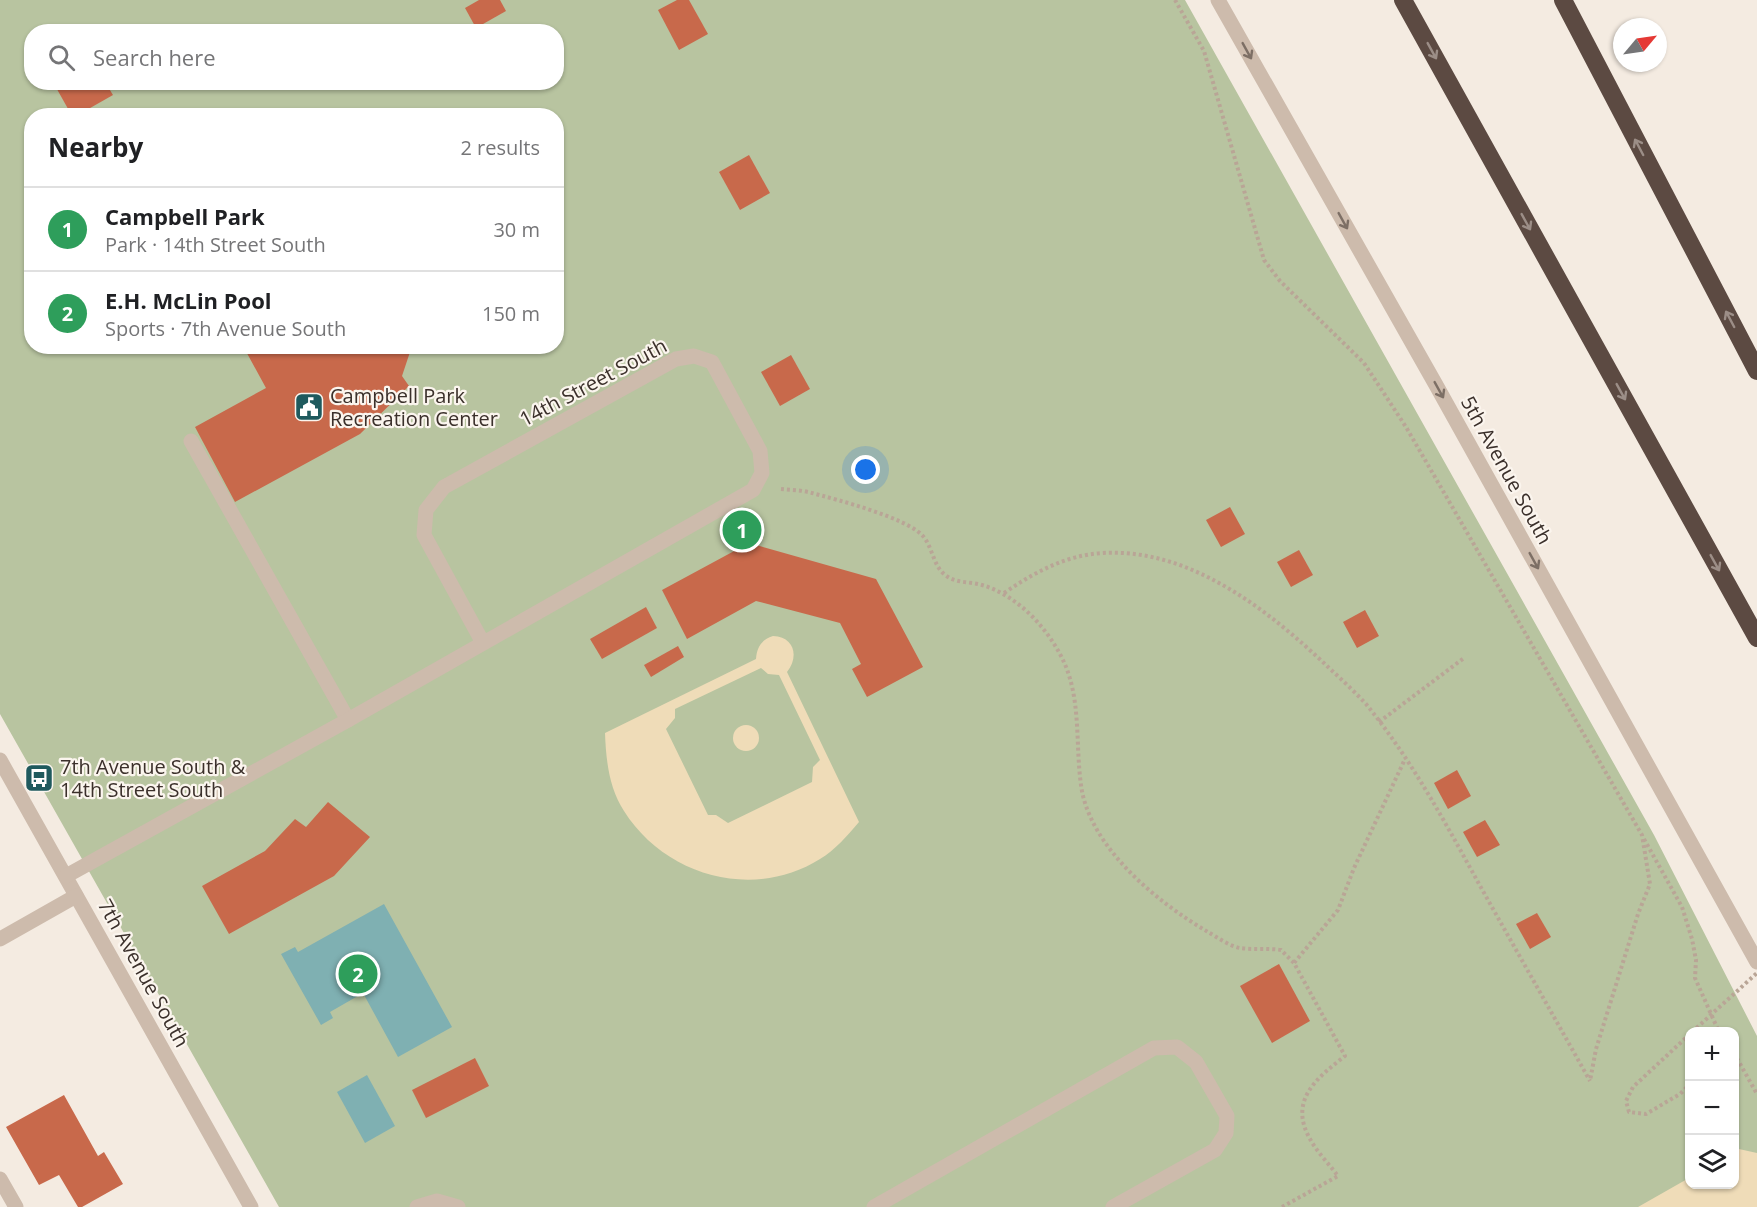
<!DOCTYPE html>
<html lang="en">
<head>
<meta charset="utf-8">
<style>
	:root { --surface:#fff; --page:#f2f2f2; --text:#202124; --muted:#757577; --line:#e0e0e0; --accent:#0b8043 }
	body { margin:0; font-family:"Open Sans",sans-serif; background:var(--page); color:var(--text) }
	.controls { position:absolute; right:18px; bottom:18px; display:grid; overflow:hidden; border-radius:12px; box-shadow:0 2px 4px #0004 }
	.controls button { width:54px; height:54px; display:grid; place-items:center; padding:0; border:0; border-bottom:2px solid var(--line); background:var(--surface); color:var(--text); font:30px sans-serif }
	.compass { position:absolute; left:1613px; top:18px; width:54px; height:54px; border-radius:50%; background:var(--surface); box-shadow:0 2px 4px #0004; rotate:61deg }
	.you { position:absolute; left:866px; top:470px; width:21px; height:21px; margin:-15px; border:4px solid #fff; border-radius:50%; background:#1a73e8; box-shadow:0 0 0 9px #1a73e833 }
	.badge { display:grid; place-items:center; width:39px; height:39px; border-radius:50%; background:var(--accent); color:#fff; font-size:20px; font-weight:700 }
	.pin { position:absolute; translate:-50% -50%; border:3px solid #fff; box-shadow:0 2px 6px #0006 }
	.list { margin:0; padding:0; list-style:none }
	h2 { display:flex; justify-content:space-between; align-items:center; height:78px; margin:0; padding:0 24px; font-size:26px }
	h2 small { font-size:20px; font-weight:400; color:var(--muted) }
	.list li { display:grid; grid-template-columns:39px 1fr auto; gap:18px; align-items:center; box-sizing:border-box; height:84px; padding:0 24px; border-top:2px solid var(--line) }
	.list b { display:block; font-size:22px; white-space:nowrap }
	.list p { margin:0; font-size:20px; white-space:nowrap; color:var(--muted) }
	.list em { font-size:20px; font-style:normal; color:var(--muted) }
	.icon { flex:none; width:33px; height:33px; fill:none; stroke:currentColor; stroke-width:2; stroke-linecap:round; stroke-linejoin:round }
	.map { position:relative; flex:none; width:1757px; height:1207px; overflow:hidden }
	.search { position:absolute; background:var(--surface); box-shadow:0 2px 4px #0004; left:24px; top:24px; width:540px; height:66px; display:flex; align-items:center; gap:15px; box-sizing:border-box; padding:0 21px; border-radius:24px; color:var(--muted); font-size:22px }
	.panel { position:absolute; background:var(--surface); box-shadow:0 2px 4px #0004; left:24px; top:108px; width:540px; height:246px; border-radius:24px }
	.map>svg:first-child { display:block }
	.green { fill:#b8c4a0; fill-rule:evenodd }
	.sand { fill:#efdcb8; fill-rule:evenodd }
	.water { fill:#7fb0b2 }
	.building { fill:#c8694b }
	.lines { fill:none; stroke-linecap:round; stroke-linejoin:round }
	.path { stroke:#b9a596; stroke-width:4; stroke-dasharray:3 3; stroke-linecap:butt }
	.minor { stroke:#cdbbac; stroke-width:15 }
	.highway { stroke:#5c4a42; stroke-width:18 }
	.path-bridge { stroke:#b9a596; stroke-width:4; stroke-dasharray:3 3; stroke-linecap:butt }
	.oneway { stroke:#7d6f65 }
	.oneway2 { stroke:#9c8e87 }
	.labels { text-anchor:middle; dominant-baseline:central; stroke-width:4.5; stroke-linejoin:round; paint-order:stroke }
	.street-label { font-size:20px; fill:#3b302b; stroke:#fbf5ee }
	.poi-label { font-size:20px; fill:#3b302b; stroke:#fbf5ee; text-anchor:start }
</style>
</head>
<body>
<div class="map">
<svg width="1757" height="1207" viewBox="0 0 1757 1207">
	<rect width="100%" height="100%" fill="#f4ebe1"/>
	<path class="green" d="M0,0H1185L1654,835L1757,1036V1207H279L0,714ZM32,32H556V82H32ZM32,116H556V346H32ZM1690,1032H1734V1184H1690Z"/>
	<g class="sand">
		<path d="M773,636C795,637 799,657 787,672L859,822C847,836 835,850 820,859C753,901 665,876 624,811C609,788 606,760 605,733L756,659C757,647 761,640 773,636ZM761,668L768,674L779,675L820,760L813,767L812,782L728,823L716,815H708L666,729L675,718V709Z"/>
		<circle cx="746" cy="738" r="13"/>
		<path d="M1739,1149L1757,1153V1207H1638L1689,1178L1690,1184H1734L1735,1152Z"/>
	</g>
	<g class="water">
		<path d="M384,904L452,1027L398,1057L363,993L330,1012L333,1018L321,1025L281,954L295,947L298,952Z"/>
		<path d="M367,1075L395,1126L365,1143L337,1092Z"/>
	</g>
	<g class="building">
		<path d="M479,0H500L506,11L476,28L465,8Z"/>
		<path d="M677,0H689L708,34L679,50L658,10Z"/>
		<path d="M53,82H105L113,95L76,116H72Z"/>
		<path d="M749,155L770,193L740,210L719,172Z"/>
		<path d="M243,346H412L402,376L409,386L360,434L235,502L195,427L266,388Z"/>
		<path d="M791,355L810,389L780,406L761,372Z"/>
		<path d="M1230,507L1245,534L1221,547L1206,520Z"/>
		<path d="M749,543L876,579L923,667L867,697L852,669L861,664L840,623L756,601L687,639L662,590Z"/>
		<path d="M1299,550L1313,575L1291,587L1277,562Z"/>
		<path d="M646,607L657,628L602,659L590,639Z"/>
		<path d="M1365,610L1379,636L1357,648L1343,622Z"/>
		<path d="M678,646L684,657L651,677L644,665Z"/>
		<path d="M1457,770L1471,796L1448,809L1434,783Z"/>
		<path d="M328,802L370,837L334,876L229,934L202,886L265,851L295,819L306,827Z"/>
		<path d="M1485,820L1500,845L1477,857L1463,832Z"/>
		<path d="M1537,913L1551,937L1530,949L1516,924Z"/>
		<path d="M1279,964L1310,1021L1272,1043L1240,986Z"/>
		<path d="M475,1058L489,1086L426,1118L412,1090Z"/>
		<path d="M64,1095L98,1156L104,1152L123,1184L82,1207H78L59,1175L39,1185L6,1127Z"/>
	</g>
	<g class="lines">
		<g class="path">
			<path d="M1175,0L1204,51L1264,260L1280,281L1364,363L1406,427L1642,835L1650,884L1638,914L1596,1049L1590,1081"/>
			<path d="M781,489C791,490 802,490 812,493C838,500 904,517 922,535C932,545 933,565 944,574C955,584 969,581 982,585C1016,595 1045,625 1061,656C1082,696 1075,742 1081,785C1089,847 1157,902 1208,932C1217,937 1229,946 1240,948C1253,950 1268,948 1281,950L1294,963"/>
			<path d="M1004,593C1035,572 1066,555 1103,553C1190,548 1268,610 1327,666C1340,678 1354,691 1366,704C1411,759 1445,822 1479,884C1516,950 1553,1015 1590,1081"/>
			<path d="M1379,722L1464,658"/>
			<path d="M1644,839L1682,907L1692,939L1696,960L1695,978L1719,1032"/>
			<path d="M1690,1034L1633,1087L1626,1101L1629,1112L1646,1114L1680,1094L1690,1084"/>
			<path d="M1734,1053L1757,1094"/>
			<path d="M1282,1207L1338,1176C1329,1164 1317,1152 1310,1139C1288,1100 1317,1078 1345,1056L1294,963L1338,910L1354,868L1405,759"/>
		</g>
		<g class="minor">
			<path d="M1218,0L1436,385L1757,962"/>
			<path d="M191,441L348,720"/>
			<path d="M0,760L251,1207"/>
			<path d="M66,876L348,720L753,490L762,473L760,451L712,362L694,356L676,359L444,487L426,510L424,535L483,643"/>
			<path d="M0,939L76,896"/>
			<path d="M0,1179L16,1207"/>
			<path d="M417,1207L437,1201L458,1207"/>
			<path d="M874,1207L1154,1048L1177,1047L1196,1062L1227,1116L1226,1133L1215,1150L1113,1207"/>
		</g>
		<g class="highway">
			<path d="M1403,0L1757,638"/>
			<path d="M1563,0L1757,371"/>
		</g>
		<path class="path-bridge" d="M1692,1032L1757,973"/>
	</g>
	<defs><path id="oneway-shaft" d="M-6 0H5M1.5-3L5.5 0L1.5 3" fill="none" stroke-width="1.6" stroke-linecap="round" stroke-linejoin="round" transform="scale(1.5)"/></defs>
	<g class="oneway">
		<use href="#oneway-shaft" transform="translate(1247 51) rotate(61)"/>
		<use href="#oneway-shaft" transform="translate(1343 221) rotate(61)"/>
		<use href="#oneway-shaft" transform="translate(1439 390) rotate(61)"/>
		<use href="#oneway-shaft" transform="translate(1534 561) rotate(61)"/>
	</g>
	<g class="oneway2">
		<use href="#oneway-shaft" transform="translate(1432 51) rotate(61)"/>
		<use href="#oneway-shaft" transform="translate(1639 147) rotate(-118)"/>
		<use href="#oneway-shaft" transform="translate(1526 222) rotate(61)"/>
		<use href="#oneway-shaft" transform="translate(1730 319) rotate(-118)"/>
		<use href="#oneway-shaft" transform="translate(1621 392) rotate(61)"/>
		<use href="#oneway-shaft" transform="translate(1715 563) rotate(61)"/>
	</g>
	<defs>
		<g id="civic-square" transform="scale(1.5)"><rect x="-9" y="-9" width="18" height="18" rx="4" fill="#1f5a5e" stroke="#fbf5ee"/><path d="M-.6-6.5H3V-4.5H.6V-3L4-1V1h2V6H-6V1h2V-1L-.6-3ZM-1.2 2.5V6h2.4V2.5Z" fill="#fff"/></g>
		<g id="bus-square" transform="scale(1.5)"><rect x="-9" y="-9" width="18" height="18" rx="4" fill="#1f5a5e" stroke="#fbf5ee"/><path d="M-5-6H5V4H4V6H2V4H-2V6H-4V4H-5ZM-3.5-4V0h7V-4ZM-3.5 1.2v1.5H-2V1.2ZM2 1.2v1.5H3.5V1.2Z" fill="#fff"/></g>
	</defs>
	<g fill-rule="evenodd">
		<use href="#civic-square" x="309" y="407"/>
		<use href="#bus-square" x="39" y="778"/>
	</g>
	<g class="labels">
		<g class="street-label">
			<text transform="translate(593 382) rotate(-28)">14th Street South</text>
			<text transform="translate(1507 470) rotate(61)">5th Avenue South</text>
			<text transform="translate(144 973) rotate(61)">7th Avenue South</text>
		</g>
		<g class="poi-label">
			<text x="330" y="395">Campbell Park<tspan x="330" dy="23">Recreation Center</tspan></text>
			<text x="60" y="766">7th Avenue South &amp;<tspan x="60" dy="23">14th Street South</tspan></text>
		</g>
	</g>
</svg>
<div class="controls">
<button>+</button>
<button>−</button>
<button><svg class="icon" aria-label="layers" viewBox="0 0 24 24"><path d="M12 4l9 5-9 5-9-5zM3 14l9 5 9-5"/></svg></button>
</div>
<svg class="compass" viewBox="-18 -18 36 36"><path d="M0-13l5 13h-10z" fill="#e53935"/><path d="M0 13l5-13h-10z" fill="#757577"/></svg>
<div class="you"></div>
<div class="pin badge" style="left:742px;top:530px;background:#2e9e5b">1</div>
<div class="pin badge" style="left:358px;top:974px;background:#2e9e5b">2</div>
<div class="search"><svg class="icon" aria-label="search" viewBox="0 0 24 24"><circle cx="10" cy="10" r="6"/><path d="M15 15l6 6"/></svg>Search here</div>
<section class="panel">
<h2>Nearby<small>2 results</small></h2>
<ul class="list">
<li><span class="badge" style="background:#2e9e5b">1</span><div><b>Campbell Park</b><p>Park · 14th Street South</p></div><em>30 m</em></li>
<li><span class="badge" style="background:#2e9e5b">2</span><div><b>E.H. McLin Pool</b><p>Sports · 7th Avenue South</p></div><em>150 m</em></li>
</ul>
</section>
</div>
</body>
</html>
